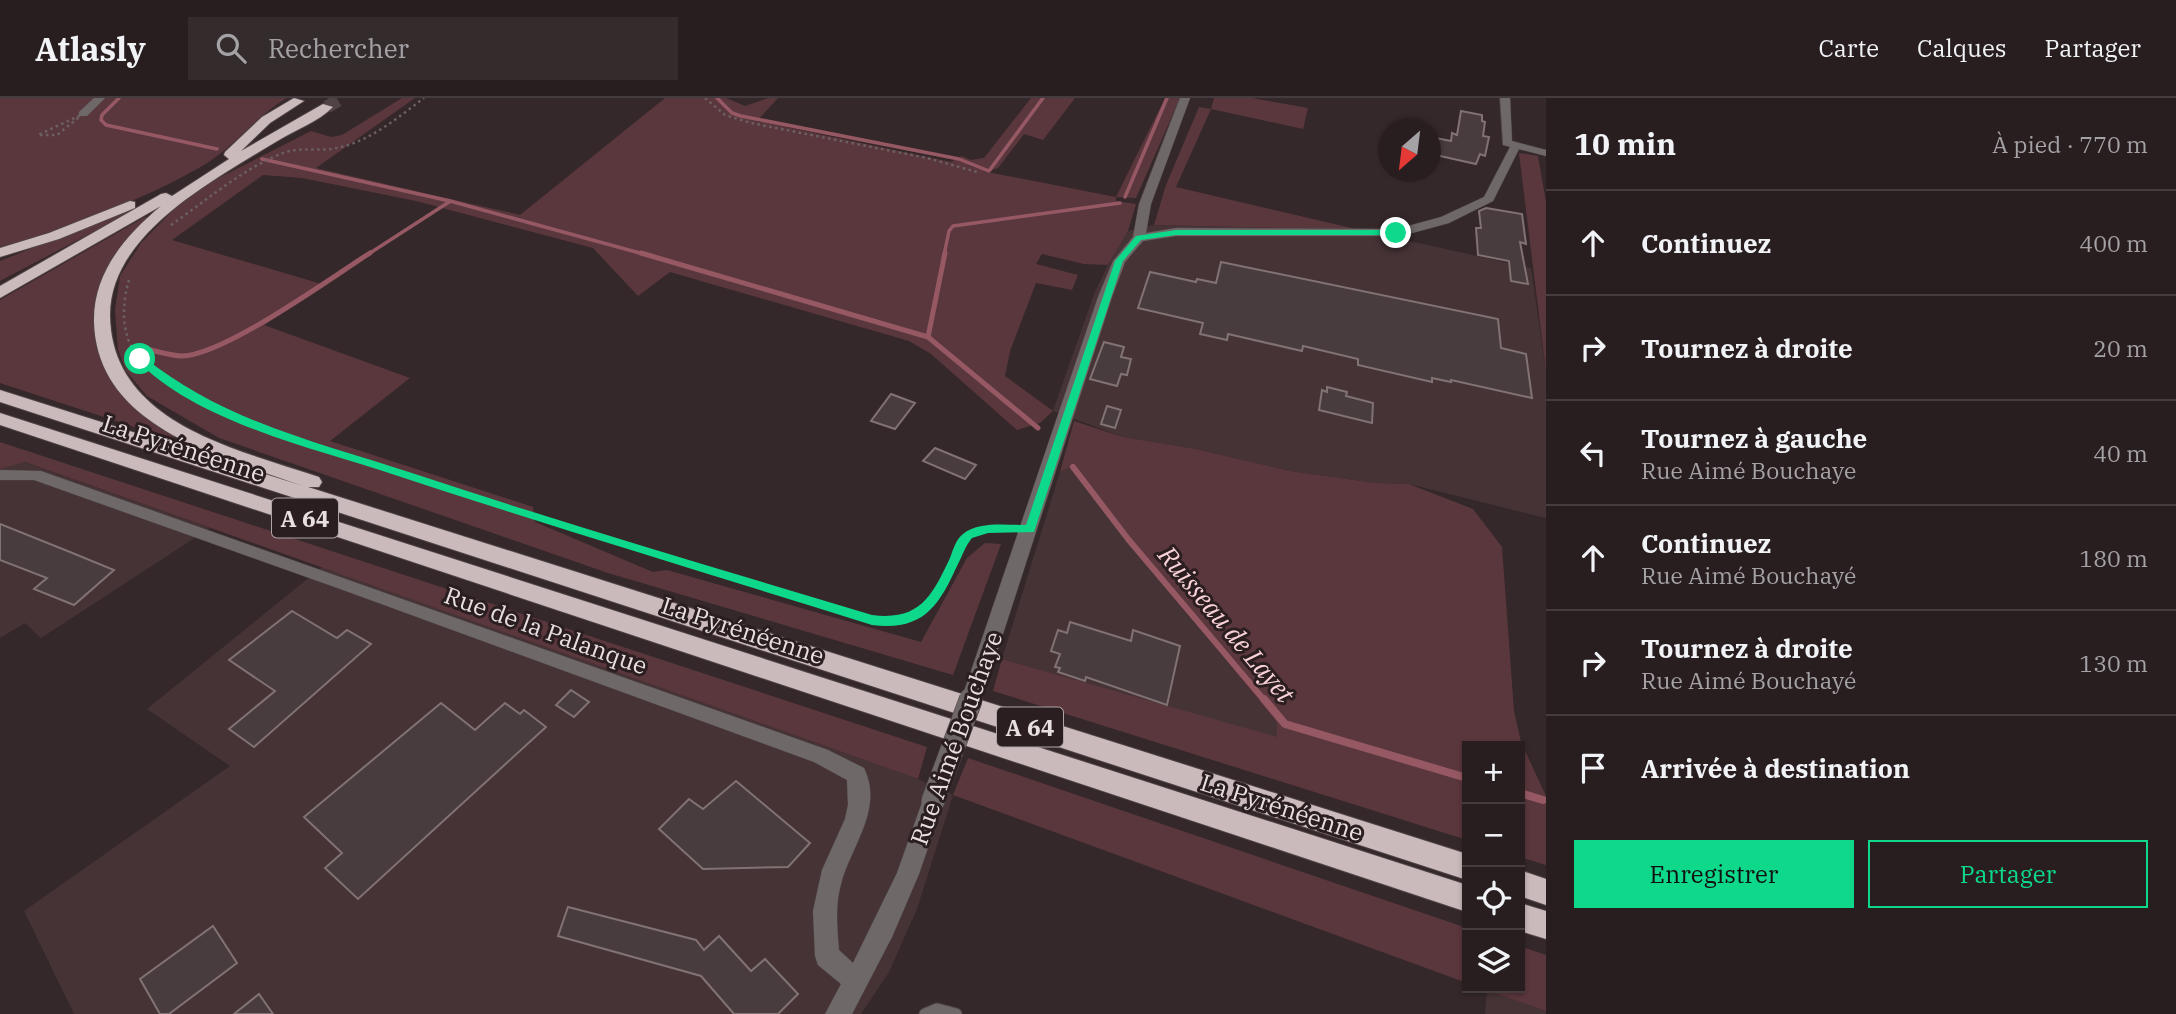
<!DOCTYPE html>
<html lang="fr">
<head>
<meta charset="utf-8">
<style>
	:root { --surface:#281e20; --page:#342b2d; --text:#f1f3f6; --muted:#a5a2a5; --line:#443c3e; --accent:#0ed98a }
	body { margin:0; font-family:"IBM Plex Serif",serif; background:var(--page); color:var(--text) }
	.controls { position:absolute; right:21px; bottom:21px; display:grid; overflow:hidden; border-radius:0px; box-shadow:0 2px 5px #0004 }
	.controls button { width:63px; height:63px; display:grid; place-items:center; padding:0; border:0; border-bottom:2px solid var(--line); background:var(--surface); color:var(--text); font:35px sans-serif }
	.compass { position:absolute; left:1378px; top:21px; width:63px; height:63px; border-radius:50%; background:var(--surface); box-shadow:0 2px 5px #0004; rotate:208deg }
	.stop { position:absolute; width:21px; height:21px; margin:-16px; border:5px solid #0ed98a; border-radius:50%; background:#fff }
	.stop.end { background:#0ed98a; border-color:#fff; box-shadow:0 2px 7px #0008 }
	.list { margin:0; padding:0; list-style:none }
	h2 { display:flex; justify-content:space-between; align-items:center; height:91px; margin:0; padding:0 28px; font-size:30px }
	h2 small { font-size:23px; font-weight:400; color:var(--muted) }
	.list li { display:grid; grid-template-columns:46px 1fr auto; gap:21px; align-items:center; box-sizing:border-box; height:105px; padding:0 28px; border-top:2px solid var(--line) }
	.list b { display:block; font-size:26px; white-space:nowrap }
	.list p { margin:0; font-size:23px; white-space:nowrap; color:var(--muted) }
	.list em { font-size:23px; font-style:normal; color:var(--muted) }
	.actions { display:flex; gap:14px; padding:21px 28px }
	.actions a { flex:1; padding:16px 0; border:2px solid var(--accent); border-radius:0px; text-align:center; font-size:24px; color:var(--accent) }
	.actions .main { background:var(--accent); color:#111 }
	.icon { flex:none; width:38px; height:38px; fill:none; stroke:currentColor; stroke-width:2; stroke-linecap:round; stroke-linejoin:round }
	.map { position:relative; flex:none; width:1546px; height:916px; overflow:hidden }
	header { display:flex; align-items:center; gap:42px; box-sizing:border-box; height:98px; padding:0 35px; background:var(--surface); border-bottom:2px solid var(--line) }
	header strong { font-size:33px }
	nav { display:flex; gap:38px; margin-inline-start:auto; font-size:24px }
	.search { width:490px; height:63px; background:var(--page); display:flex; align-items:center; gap:18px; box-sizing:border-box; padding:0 24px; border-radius:0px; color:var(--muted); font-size:26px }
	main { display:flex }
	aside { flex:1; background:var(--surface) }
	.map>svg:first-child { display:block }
	.built { fill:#463336 }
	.green { fill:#5a373d }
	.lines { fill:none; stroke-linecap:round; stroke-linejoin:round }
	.stream-far3 { stroke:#965964; stroke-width:3.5 }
	.stream-far2 { stroke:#965964; stroke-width:5 }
	.stream-far1 { stroke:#965964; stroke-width:6 }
	.stream { stroke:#965964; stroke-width:8 }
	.building { fill:#493c3e; stroke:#817274; stroke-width:2 }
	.motorway-tunnel { stroke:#504345; stroke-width:13; stroke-dasharray:13 7; stroke-linecap:butt }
	.service-casing { stroke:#514547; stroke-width:13 }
	.minor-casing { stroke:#514547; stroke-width:1 }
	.tertiary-casing { stroke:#514547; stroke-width:1 }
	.motorway-casing { stroke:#514547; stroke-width:2 }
	.path-far1 { stroke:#6c6062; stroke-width:2.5; stroke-dasharray:2.5 3.5; stroke-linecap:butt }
	.path { stroke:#6c6062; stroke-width:3.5; stroke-dasharray:3.5 5; stroke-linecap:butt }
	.service { stroke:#6e6868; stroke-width:11 }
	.minor { fill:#6e6868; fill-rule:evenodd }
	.tertiary { fill:#6e6868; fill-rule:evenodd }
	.motorway { fill:#cababc; fill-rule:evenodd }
	.minor-bridge-far1-casing { stroke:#514547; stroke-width:19; stroke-linecap:butt }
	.minor-bridge-casing { stroke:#514547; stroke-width:24; stroke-linecap:butt }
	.minor-bridge-far1 { stroke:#6e6868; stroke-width:18 }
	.minor-bridge { stroke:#6e6868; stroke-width:23 }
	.route { fill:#0ed98a }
	.labels { text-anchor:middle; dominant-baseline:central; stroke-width:6; stroke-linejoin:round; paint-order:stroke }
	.shield { fill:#2a1e20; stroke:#aea5a6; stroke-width:2 }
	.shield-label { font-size:23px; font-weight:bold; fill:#e7dfe0 }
	.street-label { font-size:24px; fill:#e7dfe0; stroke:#2a1e20 }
	.water-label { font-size:26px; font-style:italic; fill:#fad3d9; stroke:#2a1e20 }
</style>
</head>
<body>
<header>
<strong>Atlasly</strong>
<div class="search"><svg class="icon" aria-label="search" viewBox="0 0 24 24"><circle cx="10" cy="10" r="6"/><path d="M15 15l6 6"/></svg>Rechercher</div>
<nav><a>Carte</a><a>Calques</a><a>Partager</a></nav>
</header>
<main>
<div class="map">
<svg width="1546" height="916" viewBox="0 0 1546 916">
	<rect width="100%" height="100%" fill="#35282a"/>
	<g class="built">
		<path d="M1154,127L1360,132L1531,170L1546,274V420L1409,386L1375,385L1290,373L1196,351L1123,339L1053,313L1094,196L1108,167L1128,133Z"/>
		<path d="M24,364L210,430L41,540L25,525L0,540V371Z"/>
		<path d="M1069,370L1277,625V640L1002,561L1060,374Z"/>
		<path d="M322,469L918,681L953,697L917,811L889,874L861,916H74L24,813L230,668L147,611Z"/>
		<path d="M1487,892L1546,913V916H1485Z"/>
	</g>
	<g class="green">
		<path d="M0,0H287C256,18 235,48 204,67C146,101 65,131 0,149Z"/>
		<path d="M402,0H415L316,70L520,117L665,0H726L745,8L768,0H778L757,23L951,64L962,58L971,62L984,60L1031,0H1075L1043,42L1024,36L998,70L987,74L1116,99L1165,0H1180L1136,100L1116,99V103L1136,106L1128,133L1108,167L1084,166L1042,156L1036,166L1078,177L1072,192L1036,185L1010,253L1005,278L1053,313L1040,325L1017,332L931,256L909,243L670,174L638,198L593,150L416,103L302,80L263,77L172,142L325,187L264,227L410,280L330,343L533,409L535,424L653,474L667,472L921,544L967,460L985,445L1001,446L953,577L608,475L219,340L147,298L126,273L118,252L115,212L120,178L141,145L173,112L207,86L311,33L331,39L342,37Z"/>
		<path d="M1214,0H1252L1308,10L1303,31L1211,11L1176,89L1360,132L1154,127L1166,87L1199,9L1211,11Z"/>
		<path d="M1519,55L1538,58L1546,104V274Z"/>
		<path d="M127,112L131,114L0,183V163Z"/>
		<path d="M145,119L150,120L95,215L98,248L111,282L142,315L175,339L171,341L0,285V202Z"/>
		<path d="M1074,323L1123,339L1196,351L1290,373L1375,385L1409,386L1473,411L1502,449L1514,613L1521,644L1546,698V767L1520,759V648H1467V742L993,593L1002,561L1277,639V625L1069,370L1060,374Z"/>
		<path d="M0,344L927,649L918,681L25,364L0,371Z"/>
		<path d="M968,660L1467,830V885L953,697Z"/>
		<path d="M1520,848L1546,857V913L1480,890H1520Z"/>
	</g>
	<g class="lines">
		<g class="stream-far3">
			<path d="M119,0L102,17L101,22L106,27L217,51"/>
			<path d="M717,0L732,15L741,18L959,61L989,73L1043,0"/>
			<path d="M262,61L450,103L647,157"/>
			<path d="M1125,99L1167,0"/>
			<path d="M367,157L449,104"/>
			<path d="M944,157L949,133L953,128L1120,105"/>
		</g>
		<g class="stream-far2">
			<path d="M641,155L928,239L1038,330"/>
			<path d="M928,239L945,155"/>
			<path d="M138,249C152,252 167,257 181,258C222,259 331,180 370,155"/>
		</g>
		<path class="stream-far1" d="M1073,369L1128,441L1265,603"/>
		<g class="stream">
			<path d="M1264,601L1285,626L1467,680"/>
			<path d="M1520,695L1543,702"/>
		</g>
	</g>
	<g class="building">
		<path d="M1461,13L1482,17V23L1485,24L1483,38L1489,39L1485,58L1480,56L1476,66L1431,56V39L1451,43L1452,35L1457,37Z"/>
		<path d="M1486,110L1522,116L1526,146L1520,144L1528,186L1511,183L1509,163L1478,157L1476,130H1481L1479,113Z"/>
		<path d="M1221,164L1498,221L1501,250L1526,256L1532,300L1451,282V284L1432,280V284L1358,267V261L1303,248L1302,253L1228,236L1227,242L1200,236L1203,225L1138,210L1150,174L1196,184L1197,181L1216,185Z"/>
		<path d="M1104,244L1124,249L1121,259L1131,261L1127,277L1121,276L1117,288L1090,281Z"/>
		<path d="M1327,289L1347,294L1346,298L1373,305L1372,325L1319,312L1322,292L1327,294Z"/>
		<path d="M891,296L915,305L895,331L871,323Z"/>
		<path d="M1107,308L1121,312L1115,330L1101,326Z"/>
		<path d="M935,350L976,367L965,381L923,363Z"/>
		<path d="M0,426L70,454L114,472L74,507L34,491L47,480L0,462Z"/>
		<path d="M292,513L337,540L347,532L371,546L254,649L229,631L275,593L229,562Z"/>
		<path d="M1070,524L1131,543L1133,532L1180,548L1167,607L1086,579L1085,583L1058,574L1060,570L1055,569L1060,556L1051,553L1058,532L1067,535Z"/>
		<path d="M571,592L589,604L574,619L556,607Z"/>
		<path d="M441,605L475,632L505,605L520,616L524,612L546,629L358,801L325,770L342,755L304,719Z"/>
		<path d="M736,683L810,745L788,769L703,771L659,731L689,701L703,711Z"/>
		<path d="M568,809L696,842L704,852L719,838L751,873L765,861L798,896L778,916H734L701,878L558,838Z"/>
		<path d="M213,828L237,865L169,916H160L140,881Z"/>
		<path d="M259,896L273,916H234Z"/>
	</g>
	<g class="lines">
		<path class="motorway-tunnel" d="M327,9L342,0"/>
		<g class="service-casing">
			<path id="service" d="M925,916L937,911L956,916"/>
		</g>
		<g class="minor-casing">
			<g id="minor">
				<path d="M94,0H105L87,18H79V14Z"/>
				<path d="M1180,0H1190L1151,106L1146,135L1176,130L1397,131L1441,119L1484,99L1511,47L1520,49L1493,103L1449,125L1401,138H1176L1143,143L1125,164L1112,199L990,576L987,582L980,584L973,582L970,576L1098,199L1113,163L1133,139L1139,106Z"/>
				<path d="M0,372L41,373L828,652L864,670C884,711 851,748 841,786C835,807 837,830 839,852L853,865L897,775L925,696L933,693L941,696L944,703L919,776L892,839L852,916H825L841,886L818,867L815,858L813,813L822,772L845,721L848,707L847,682L814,664L343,492L34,382H0Z"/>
			</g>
		</g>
		<g class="tertiary-casing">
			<path id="tertiary" d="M1500,0H1510L1512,43L1546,52V58L1503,47Z"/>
		</g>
		<g class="motorway-casing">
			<g id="motorway">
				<path d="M294,0L304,3L270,25L241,53L323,6L333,9C319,23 296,32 279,42C247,61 215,80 185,102C148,130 110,168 110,217C111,325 236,351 319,379L322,384L319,389H308L1467,756V782L0,304V292L303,388C222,359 97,330 94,224C93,175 125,138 161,108L0,200V188L161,96L166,95L172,98L229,61L224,57L225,54L262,19Z"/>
				<path d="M130,103L135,104V110L59,141L0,159V150L49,135Z"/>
				<path d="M0,315L1467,787V814L0,327Z"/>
				<path d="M1520,772L1546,781V807L1520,798Z"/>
				<path d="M1520,805L1546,813V841L1520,833Z"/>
			</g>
		</g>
		<g class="path-far1">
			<path d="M705,0L725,17L751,25L927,60L977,74"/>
			<path d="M83,16L57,37H38Z"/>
			<path d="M171,127C207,102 242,71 283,55C299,49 315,53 331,51C367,46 396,21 424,0"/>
			<path d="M129,182C122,205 121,234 135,255C167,302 279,337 332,354"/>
		</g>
		<path class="path" d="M326,352L871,522C921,523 936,504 955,461C959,453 961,443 969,438C981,430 997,431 1011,431"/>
		<use href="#service" class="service"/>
		<use href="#minor" class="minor"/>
		<use href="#tertiary" class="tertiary"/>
		<use href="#motorway" class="motorway"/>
		<g class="minor-bridge-far1-casing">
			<path id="minor-bridge-far1" d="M970,603L980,576"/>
		</g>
		<g class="minor-bridge-casing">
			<path id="minor-bridge" d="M933,703L971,601"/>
		</g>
		<use href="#minor-bridge-far1" class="minor-bridge-far1"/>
		<use href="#minor-bridge" class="minor-bridge"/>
	</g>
	<path class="route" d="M1176,132H1396L1400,135L1396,137H1176L1141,142L1123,163L1034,434L988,435L972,440C965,448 962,459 957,468C938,510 922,533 872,527C713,477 553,429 395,377C314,350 195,324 136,261L144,259C222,323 320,345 415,376C566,426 719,471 872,517C920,523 932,498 950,460C953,452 956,441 963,436C978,423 1007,427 1026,427L1115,163L1136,138Z"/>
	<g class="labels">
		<g class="shield">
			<rect x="272" y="400.5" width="66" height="39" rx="5"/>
			<rect x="997" y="609.5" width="66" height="39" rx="5"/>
		</g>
		<g class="shield-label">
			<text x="305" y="420">A 64</text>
			<text x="1030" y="629">A 64</text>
		</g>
		<g class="street-label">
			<text transform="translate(184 350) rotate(18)">La Pyrénéenne</text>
			<text transform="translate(546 532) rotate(20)">Rue de la Palanque</text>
			<text transform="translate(743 532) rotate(18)">La Pyrénéenne</text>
			<text transform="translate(956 640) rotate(-70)">Rue Aimé Bouchaye</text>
			<text transform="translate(1282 709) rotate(18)">La Pyrénéenne</text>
		</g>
		<g class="water-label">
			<text transform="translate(1227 526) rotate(50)">Ruisseau de Layet</text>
		</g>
	</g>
</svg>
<div class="controls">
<button>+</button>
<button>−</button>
<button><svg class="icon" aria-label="locate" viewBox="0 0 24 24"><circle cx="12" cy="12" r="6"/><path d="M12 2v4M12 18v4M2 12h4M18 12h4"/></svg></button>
<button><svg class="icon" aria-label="layers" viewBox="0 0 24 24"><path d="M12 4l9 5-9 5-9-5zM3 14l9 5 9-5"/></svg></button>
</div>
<svg class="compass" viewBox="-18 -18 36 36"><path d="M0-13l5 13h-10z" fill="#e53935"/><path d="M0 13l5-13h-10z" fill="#a5a2a5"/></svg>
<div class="stop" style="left:140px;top:261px"></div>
<div class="stop end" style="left:1396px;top:135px"></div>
</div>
<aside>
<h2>10 min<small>À pied · 770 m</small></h2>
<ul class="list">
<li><svg class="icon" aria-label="ahead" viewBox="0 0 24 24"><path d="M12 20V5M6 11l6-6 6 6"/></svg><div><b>Continuez</b></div><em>400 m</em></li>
<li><svg class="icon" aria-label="right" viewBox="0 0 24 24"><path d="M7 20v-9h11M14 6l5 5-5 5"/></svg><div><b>Tournez à droite</b></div><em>20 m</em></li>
<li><svg class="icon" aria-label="left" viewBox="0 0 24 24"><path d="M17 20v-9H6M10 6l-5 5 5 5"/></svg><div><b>Tournez à gauche</b><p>Rue Aimé Bouchaye</p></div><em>40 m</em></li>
<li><svg class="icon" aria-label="ahead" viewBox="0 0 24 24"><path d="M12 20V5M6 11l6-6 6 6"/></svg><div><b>Continuez</b><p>Rue Aimé Bouchayé</p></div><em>180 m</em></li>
<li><svg class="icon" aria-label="right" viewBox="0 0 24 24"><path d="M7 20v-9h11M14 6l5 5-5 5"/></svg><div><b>Tournez à droite</b><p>Rue Aimé Bouchayé</p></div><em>130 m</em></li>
<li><svg class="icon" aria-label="arrive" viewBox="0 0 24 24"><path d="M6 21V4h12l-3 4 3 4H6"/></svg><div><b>Arrivée à destination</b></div></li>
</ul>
<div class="actions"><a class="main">Enregistrer</a><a>Partager</a></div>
</aside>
</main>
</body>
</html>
